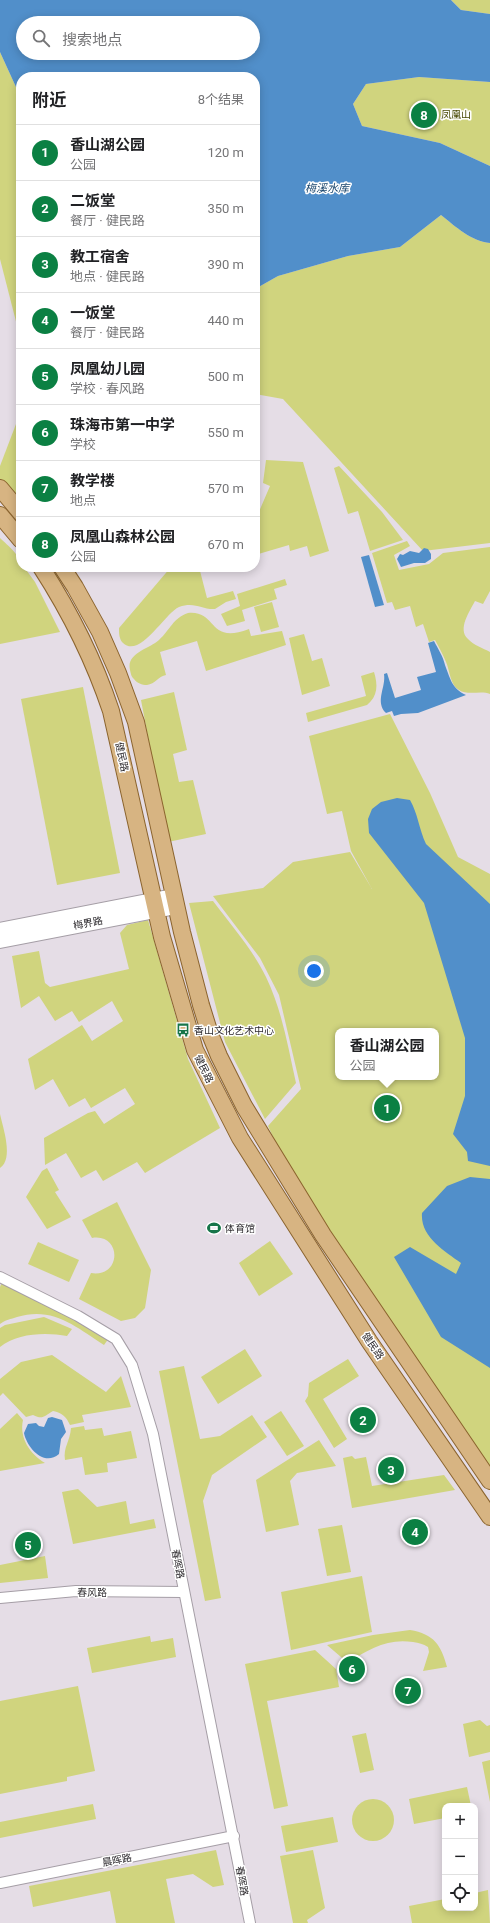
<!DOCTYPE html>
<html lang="zh">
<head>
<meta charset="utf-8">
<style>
	:root { --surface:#fff; --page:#f6f6f6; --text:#202124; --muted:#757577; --line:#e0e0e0; --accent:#0b8043 }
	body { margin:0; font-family:Roboto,"Noto Sans SC",sans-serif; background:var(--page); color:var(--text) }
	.controls { position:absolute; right:12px; bottom:12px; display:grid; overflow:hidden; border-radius:8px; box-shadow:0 2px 10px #0003 }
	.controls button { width:36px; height:36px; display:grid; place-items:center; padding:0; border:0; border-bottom:1px solid var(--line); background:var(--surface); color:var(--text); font:20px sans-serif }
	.you { position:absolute; left:314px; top:971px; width:14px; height:14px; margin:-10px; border:3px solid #fff; border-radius:50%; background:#1a73e8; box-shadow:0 0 0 6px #1a73e833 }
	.badge { display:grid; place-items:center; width:26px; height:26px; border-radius:50%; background:var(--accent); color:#fff; font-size:13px; font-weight:700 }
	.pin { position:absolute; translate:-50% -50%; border:2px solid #fff; box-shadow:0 1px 4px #0006 }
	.popup { position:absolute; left:335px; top:1028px; width:104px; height:52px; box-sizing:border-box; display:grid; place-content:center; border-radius:8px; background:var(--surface); filter:drop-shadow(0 1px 3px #0005); font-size:13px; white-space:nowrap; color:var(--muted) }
	.popup b { font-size:15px; color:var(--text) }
	.popup::after { content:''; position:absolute; left:50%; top:100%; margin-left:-8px; border:8px solid transparent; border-top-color:var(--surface) }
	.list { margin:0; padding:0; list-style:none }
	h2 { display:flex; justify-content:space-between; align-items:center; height:52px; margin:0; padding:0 16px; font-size:17px }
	h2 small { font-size:13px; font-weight:400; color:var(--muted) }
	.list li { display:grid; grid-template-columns:26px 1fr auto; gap:12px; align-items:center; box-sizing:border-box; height:56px; padding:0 16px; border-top:1px solid var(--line) }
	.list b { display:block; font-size:15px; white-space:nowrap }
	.list p { margin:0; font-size:13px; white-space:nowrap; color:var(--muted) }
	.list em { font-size:13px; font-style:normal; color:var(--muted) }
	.icon { flex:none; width:22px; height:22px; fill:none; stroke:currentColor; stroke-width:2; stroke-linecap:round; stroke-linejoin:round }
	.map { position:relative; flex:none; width:490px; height:1923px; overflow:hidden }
	.search { position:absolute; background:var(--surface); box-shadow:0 2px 10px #0003; left:16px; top:16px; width:244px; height:44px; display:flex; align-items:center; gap:10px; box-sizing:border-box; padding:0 14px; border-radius:22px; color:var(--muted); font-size:15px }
	.panel { position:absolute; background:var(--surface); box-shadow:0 2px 10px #0003; left:16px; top:72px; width:244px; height:500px; border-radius:16px }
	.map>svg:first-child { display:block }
	.green { fill:#d0d47e; fill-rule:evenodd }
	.water { fill:#518fca; fill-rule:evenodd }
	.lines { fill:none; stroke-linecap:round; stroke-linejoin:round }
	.minor-casing { stroke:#a59ea6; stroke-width:12 }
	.secondary-casing { stroke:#a59ea6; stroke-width:16 }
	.primary-casing { stroke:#8b642e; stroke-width:18 }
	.minor { stroke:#fff; stroke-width:10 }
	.secondary { stroke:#fff; stroke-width:14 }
	.primary { stroke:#d7b482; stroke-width:16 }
	.labels { text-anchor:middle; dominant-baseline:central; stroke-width:3; stroke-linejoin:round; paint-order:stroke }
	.park-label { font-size:10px; fill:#484903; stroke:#fff }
	.street-label { font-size:10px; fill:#2e2b2f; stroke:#fff }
	.poi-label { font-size:10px; fill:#2e2b2f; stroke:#fff; text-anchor:start }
	.water-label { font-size:11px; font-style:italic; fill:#18456d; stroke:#fff }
</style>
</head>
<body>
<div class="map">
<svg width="490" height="1923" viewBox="0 0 490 1923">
	<rect width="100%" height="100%" fill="#e5dde6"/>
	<g class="green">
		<path d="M451,0H490V14L461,10Z"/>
		<path d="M0,52L21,98V341L0,259Z"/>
		<path d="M419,77L490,82V166L440,143L362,126L353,104L366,84Z"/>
		<path d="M441,215C456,227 471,241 490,243V543L423,551L283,399L255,394V289L278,276L348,256L400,247Z"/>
		<path d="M21,411V507L0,483V466Z"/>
		<path d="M266,460L303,462L329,551L310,557L307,546L290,551L289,545L255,555V521L270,486L263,483Z"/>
		<path d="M339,466L382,512L403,540L370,551L358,511L348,514L334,468Z"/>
		<path d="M0,538C8,546 21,555 21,567H24L35,582L60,632L0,644Z"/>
		<path d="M407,541L410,546L394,555L399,570L429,564L443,553L490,547V591L483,604L475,601C470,611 457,629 468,639C473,645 483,648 490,652V694C481,690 468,696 459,690C450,685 450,671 446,662C443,655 439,647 435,640L429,642L423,624L416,627L410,606L395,610L392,602L387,603L372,553Z"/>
		<path d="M171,567H199L207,598L233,591L236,599L226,602L215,609C202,610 195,601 179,607C165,613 140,659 123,643C119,639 119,633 119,628Z"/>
		<path d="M285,579L287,585L274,589L277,599L242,610L245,621L227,626L221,614L240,606L237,594Z"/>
		<path d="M272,602L279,627L261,632L254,607Z"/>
		<path d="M188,613C218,610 207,645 249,629L251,636L282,631L286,645L206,671L197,641L160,652L166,675C159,676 155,684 147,685C142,685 137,683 134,679C131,676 131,674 130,670C126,653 149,649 159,640C170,630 173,618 188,613Z"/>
		<path d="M304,634L312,661L322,658L330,686L302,695L289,638Z"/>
		<path d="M374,672C378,685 378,696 367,705L308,722L306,713L366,696L361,676Z"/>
		<path d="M83,687L120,873L57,885L21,699Z"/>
		<path d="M174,692L187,750L173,754L179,782L193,780L206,834L168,842L141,700Z"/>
		<path d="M390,714L430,793L458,857L490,874V1482L303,1202L268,1126L301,1089L279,995L260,958L213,896L263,888L293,862L350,852L372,889L351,851L342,811L327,814L309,736ZM338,1031H436V1077H338Z"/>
		<path d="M213,901C231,925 253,950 266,977C282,1010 288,1047 296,1083L265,1119L225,1042L189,903Z"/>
		<path d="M148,920L188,1059L220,1128L145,1173L137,1162L103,1181L96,1170L81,1178L66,1153L45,1165L44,1138L88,1113L95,1111L104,1124L135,1104L125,1088L91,1108L85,1098L69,1107L53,1079L35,1090L28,1059L82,1025L92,1041L123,1021L112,1001L79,1022L72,1011L55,1021L39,996L21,1008L12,956L39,951L45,983L50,987L129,969L120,933L127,925Z"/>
		<path d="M0,1114C3,1128 14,1159 0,1168Z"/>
		<path d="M47,1168L59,1190L55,1192L71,1217L47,1229L26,1197L42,1171Z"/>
		<path d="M117,1202L151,1270L145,1308L135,1318L121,1321L79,1299L91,1273C122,1278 122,1233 92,1238L82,1220Z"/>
		<path d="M270,1241L293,1274L259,1296L239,1263Z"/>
		<path d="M38,1242L79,1260L69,1282L28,1264Z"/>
		<path d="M2,1282L8,1284L109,1338L104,1345C76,1327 53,1306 17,1317C11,1319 5,1320 0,1324V1287Z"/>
		<path d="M44,1317L72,1329L67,1336C46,1332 17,1333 0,1347V1328L5,1325Z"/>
		<path d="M245,1349L262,1376L218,1404L201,1377Z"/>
		<path d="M52,1355L106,1392L121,1376L131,1407L82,1415L84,1422L70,1425C66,1416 62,1413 53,1411C44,1416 43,1420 33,1415L26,1417L3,1393L0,1396V1379L21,1362Z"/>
		<path d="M348,1359L359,1376L323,1399L347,1439L334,1448L305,1401L308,1396L309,1383Z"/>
		<path d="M184,1366L200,1439L220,1436L252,1415L267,1437L212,1475L203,1501L221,1598L205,1601L159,1371Z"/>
		<path d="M281,1411L304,1446L287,1456L264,1422Z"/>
		<path d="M17,1413L23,1420C19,1438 30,1454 45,1463L0,1471V1429Z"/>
		<path d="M84,1426L85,1430L102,1428L104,1436L131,1431L137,1458L107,1463L108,1472L85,1475L82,1457L65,1460C63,1447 70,1442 71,1428Z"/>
		<path d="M319,1440L336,1466L297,1473L290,1481L299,1525L266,1532L256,1480Z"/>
		<path d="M352,1456L355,1459L366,1457L372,1486L444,1475L455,1490L352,1508L343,1458Z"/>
		<path d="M78,1489L97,1507L126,1501L130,1524L154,1519L156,1528L73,1544L62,1492Z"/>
		<path d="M342,1525L351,1572L327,1576L318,1529Z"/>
		<path d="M45,1556L48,1578L0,1583V1565Z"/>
		<path d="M362,1576L372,1632L291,1650L281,1592Z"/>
		<path d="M410,1630C434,1634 441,1645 447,1667L423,1671L429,1652L428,1647C423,1644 419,1643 413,1642C388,1638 368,1649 348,1663L327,1645L373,1635Z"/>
		<path d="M150,1636L151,1642L173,1638L176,1657L92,1673L87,1648Z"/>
		<path d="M315,1650L336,1669L339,1687L267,1701L288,1806L274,1809L245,1664Z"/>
		<path d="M78,1686L95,1771L67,1777V1781L0,1794V1701Z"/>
		<path d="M480,1720L487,1726L490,1725V1752L469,1757L463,1724Z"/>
		<path d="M366,1733L374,1770L360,1773L352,1736Z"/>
		<path d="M490,1760V1802L482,1762Z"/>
		<path d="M467,1787L471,1806H445V1818L414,1824L409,1799Z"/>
		<circle cx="373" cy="1820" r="21"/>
		<path d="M93,1804L96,1819L0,1838V1822Z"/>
		<path d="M333,1817L338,1842L286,1852L281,1826Z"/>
		<path d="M216,1850L224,1885L213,1887L193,1874L166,1879L175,1923H116L110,1891L33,1907L29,1886Z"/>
		<path d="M313,1850L325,1908L307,1920L308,1923H293L280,1856Z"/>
		<path d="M488,1890L490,1923H412L409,1906L445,1899V1908H475V1893Z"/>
	</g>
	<g class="water">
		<path d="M0,0H451L461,10L490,14V82L419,77L366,84L353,104L362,126L440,143L490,166V243C471,241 456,227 441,215L400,247L348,256L278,276L255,289V77H21V98L0,52ZM23,23H253V53H23Z"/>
		<path d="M424,548L428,549L431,554V559L425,563H414L401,567L397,559L400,554L403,555L410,551L419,553Z"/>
		<path d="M369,555L384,605L375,607L361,557Z"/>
		<path d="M434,641C438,649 443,656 445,665C450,678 452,689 466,695L418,713L401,714L394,716L392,711L386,713L384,711C376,699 386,687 384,674L387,673L395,698L421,690L417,677L436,672L428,643Z"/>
		<path d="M397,798L410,800C418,814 419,829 426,844L490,904V1166L468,1161L467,1152L453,1134L465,1096V1038L424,903L369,833L368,819L372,809L381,802Z"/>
		<path d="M470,1177L490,1179V1368L441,1337L394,1257L410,1247L456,1274L461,1263C445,1251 420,1237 422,1213L447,1186Z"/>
		<path d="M52,1417L62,1420L66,1432L61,1439L59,1454C44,1467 27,1448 24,1433L28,1424L36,1423L39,1426L44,1427L48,1418Z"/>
	</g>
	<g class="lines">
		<g class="minor-casing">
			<g id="minor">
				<path d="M0,1277L78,1316L116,1339L132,1365L153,1434L250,1923"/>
				<path d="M0,1598L76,1591L183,1592"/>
				<path d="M0,1883L234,1836"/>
			</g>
		</g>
		<g class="secondary-casing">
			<g id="secondary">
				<path d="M0,930L173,896"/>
				<path d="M0,941L176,907"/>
			</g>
		</g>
		<g class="primary-casing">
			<g id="primary">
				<path d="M0,488L21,513"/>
				<path d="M0,515L21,540"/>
				<path d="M41,567C70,612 94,660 111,711L162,937L195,1050L240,1138L369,1341L490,1517"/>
				<path d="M62,567L75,587L100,632L118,673L136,722L182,932L201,1005L210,1034L219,1056L244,1106L323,1235L490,1481"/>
			</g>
		</g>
		<use href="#minor" class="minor"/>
		<use href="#secondary" class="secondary"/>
		<use href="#primary" class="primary"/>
	</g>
	<defs>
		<g id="bus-bare" transform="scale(1.08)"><path d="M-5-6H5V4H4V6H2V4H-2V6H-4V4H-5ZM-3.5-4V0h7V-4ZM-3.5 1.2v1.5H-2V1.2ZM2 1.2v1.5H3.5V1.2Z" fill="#17754a" stroke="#fff" stroke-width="2.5" paint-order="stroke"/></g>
		<g id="stadium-bare" transform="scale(1.08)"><path d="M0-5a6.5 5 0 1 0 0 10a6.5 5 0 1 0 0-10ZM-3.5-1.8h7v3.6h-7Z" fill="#17754a" stroke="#fff" stroke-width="2.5" paint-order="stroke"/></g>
	</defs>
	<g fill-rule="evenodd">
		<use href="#bus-bare" x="183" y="1030"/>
		<use href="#stadium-bare" x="214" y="1228"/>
	</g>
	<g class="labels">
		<g class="park-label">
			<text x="456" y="114">凤凰山</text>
		</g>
		<g class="street-label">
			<text transform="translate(122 757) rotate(78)">健民路</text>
			<text transform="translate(88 923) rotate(-11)">梅界路</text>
			<text transform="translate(204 1069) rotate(64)">健民路</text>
			<text transform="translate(373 1346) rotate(56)">健民路</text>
			<text transform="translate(178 1564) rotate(79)">春晖路</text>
			<text x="92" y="1592">春风路</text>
			<text transform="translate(117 1860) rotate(-11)">晨晖路</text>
			<text transform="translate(242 1881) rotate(80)">春晖路</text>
		</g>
		<g class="poi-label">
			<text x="194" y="1030">香山文化艺术中心</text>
			<text x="225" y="1228">体育馆</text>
		</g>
		<g class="water-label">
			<text x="327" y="188">梅溪水库</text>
		</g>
	</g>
</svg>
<div class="controls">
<button>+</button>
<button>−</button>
<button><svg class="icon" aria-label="locate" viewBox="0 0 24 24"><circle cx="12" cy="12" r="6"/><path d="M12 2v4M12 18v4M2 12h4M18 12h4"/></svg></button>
</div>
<div class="you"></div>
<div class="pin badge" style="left:387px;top:1108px">1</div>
<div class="popup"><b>香山湖公园</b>公园</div>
<div class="pin badge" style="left:363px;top:1420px">2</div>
<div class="pin badge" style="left:391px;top:1470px">3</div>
<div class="pin badge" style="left:415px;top:1532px">4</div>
<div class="pin badge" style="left:28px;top:1545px">5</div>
<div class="pin badge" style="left:352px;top:1669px">6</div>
<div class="pin badge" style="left:408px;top:1691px">7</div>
<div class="pin badge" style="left:424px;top:115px">8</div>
<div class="search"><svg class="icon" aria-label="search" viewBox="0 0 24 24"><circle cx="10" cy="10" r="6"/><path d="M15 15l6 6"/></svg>搜索地点</div>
<section class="panel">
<h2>附近<small>8个结果</small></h2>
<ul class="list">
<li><span class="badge">1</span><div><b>香山湖公园</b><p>公园</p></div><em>120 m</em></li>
<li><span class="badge">2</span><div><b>二饭堂</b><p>餐厅 · 健民路</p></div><em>350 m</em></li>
<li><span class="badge">3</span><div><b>教工宿舍</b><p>地点 · 健民路</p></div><em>390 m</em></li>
<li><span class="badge">4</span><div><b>一饭堂</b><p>餐厅 · 健民路</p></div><em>440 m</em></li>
<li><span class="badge">5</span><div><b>凤凰幼儿园</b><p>学校 · 春风路</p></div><em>500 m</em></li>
<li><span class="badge">6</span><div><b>珠海市第一中学</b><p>学校</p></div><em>550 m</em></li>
<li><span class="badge">7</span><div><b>教学楼</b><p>地点</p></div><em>570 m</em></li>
<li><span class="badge">8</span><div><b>凤凰山森林公园</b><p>公园</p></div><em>670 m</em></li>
</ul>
</section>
</div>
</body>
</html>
